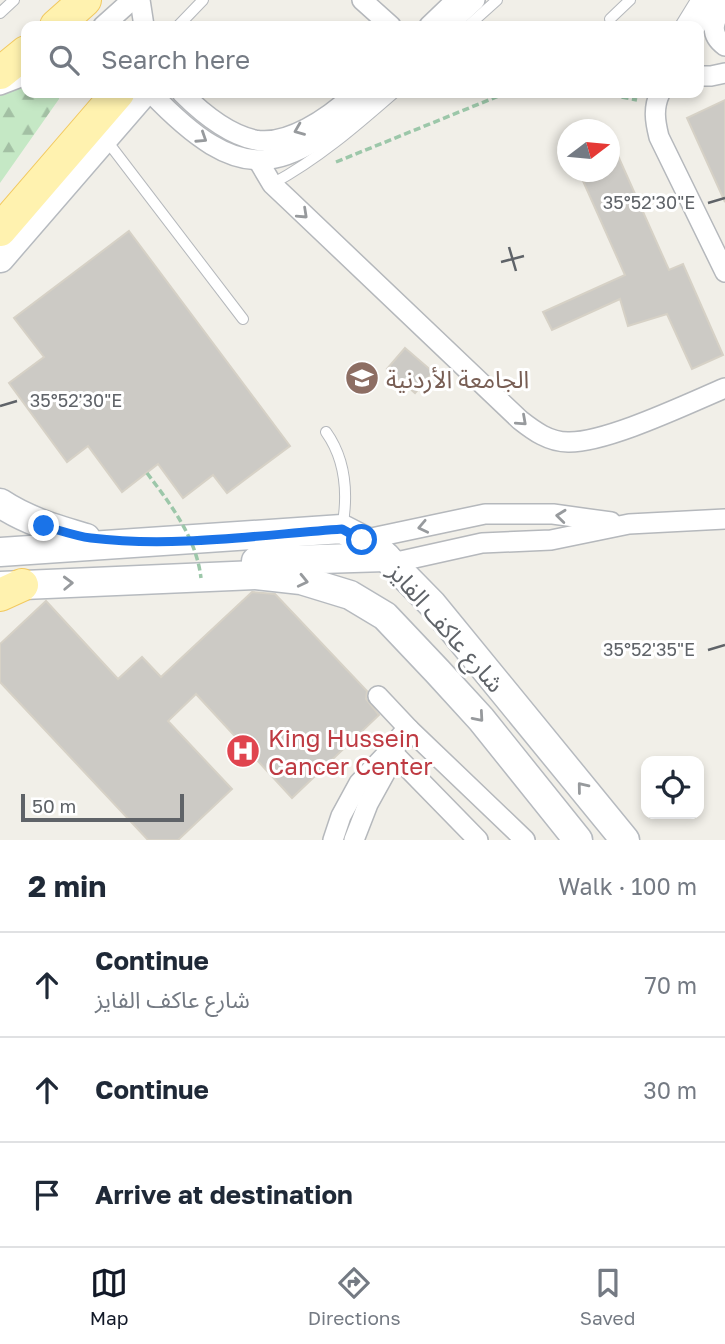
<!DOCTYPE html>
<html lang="en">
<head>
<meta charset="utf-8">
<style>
	:root { --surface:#fff; --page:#f2f2f3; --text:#1f2937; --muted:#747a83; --line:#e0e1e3; --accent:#111827 }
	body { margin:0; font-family:"Golos Text","Noto Sans Arabic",sans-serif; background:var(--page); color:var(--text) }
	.controls { position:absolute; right:21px; bottom:21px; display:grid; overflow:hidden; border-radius:14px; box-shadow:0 4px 10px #0003 }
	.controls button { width:63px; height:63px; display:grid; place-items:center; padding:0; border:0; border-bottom:2px solid var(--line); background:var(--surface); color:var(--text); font:35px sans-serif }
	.compass { position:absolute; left:557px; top:119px; width:63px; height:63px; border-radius:50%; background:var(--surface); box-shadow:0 4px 10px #0003; rotate:74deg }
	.scale { position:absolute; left:21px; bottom:18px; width:163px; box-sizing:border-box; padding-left:7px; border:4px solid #5f6368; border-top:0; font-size:19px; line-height:24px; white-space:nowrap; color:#5f6368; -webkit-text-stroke:5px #fff; paint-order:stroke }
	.stop { position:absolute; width:21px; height:21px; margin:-16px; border:5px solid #1a73e8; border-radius:50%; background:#fff }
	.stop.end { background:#1a73e8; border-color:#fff; box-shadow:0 2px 7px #0008 }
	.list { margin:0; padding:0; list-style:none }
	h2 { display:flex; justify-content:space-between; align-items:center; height:91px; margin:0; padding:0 28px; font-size:30px }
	h2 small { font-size:23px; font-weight:400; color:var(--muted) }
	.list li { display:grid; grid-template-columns:46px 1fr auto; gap:21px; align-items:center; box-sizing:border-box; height:105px; padding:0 28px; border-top:2px solid var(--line) }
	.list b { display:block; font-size:26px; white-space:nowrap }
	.list p { margin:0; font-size:23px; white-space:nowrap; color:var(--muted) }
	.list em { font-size:23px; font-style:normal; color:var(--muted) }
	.icon { flex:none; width:38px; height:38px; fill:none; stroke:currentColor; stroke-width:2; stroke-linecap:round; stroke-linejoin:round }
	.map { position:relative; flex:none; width:725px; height:840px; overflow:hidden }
	.search { position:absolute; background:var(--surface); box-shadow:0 4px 10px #0003; left:21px; right:21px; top:21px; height:77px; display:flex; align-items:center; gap:18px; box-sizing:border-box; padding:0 24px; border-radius:14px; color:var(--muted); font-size:26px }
	.sheet { height:406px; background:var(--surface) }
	nav { display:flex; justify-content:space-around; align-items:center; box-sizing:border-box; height:98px; border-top:2px solid var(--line); background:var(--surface); font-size:19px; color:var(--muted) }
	nav a { display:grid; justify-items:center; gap:4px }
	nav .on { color:var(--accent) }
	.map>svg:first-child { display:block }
	.forest { fill:url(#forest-firs) }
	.building { fill:#cccac5; stroke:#d6d1c6; stroke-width:2 }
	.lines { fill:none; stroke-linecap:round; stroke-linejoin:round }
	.service-casing { stroke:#b5b8bc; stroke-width:12 }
	.minor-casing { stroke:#b5b8bc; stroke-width:22 }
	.secondary-casing { stroke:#b6babf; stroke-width:31 }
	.primary-casing { stroke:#f2c960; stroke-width:34 }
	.path { stroke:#9cc7a9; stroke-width:3.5; stroke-dasharray:7 3.5; stroke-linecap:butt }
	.service { stroke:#fff; stroke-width:10 }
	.minor { stroke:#fff; stroke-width:19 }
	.secondary { stroke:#fff; stroke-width:28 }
	.primary { stroke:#fff2af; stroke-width:32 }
	.path-bridge { stroke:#9cc7a9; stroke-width:3.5; stroke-dasharray:7 3.5; stroke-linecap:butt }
	.oneway { stroke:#979a9d }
	.route { stroke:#1a73e8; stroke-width:9 }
	.ticks { fill:none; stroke:#5f6368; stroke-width:2.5 }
	.labels { text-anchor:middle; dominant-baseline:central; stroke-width:6; stroke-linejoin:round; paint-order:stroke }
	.education-label { font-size:24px; fill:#785e54; stroke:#fff; text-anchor:start }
	.street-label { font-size:24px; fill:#5f6368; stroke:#fff }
	.health-label { font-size:24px; fill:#be3a42; stroke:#fff; text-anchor:start }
	.ticks-label { font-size:18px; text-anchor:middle; fill:#5f6368; stroke:#fff; stroke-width:6; stroke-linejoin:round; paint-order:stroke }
</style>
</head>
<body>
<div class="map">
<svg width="725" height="840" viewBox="0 0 725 840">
	<defs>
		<pattern id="forest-firs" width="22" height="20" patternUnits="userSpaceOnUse" patternTransform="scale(1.75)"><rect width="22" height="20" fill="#c5e8c5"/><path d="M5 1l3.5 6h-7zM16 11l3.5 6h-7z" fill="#a3c0a4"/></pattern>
	</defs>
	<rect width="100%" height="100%" fill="#f1efe8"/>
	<path class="forest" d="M26,71V93H59V99L0,183V93Z"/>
	<g class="building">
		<path d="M725,100V202L687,118Z"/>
		<path d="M610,138L669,270L683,264L723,355L692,369L667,314L628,326L620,299L552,330L543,312L625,275L579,172H610Z"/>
		<path d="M129,231L290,446L227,493L213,475L183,498L158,464L122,492L88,446L67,462L9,383L44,357L14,318Z"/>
		<path d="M405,348L433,372L415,393L387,369Z"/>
		<path d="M252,592L275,594L367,691L366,699L379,715L292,798L196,694L168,721L232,789L178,840H148L0,682V644L46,601L118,679L142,657L161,677Z"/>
	</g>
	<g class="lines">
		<g class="service-casing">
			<g id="service">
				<path d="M0,13L14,0"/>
				<path d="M610,19L630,0"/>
				<path d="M178,26L203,0"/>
				<path d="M468,26L497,0"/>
				<path d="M680,26L696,0"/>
				<path d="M107,141L243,319"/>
				<path d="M272,184C318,159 355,127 394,93"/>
				<path d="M326,432C346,460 348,496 342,529"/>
			</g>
		</g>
		<g class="minor-casing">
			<g id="minor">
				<path d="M140,0L144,26"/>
				<path d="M362,0L391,26"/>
				<path d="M725,3C715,19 707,33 725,46"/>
				<path d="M103,26L132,0"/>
				<path d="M429,26L453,3"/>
				<path d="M447,26L475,0"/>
				<path d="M696,26L711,0"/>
				<path d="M699,76H711L725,73"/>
				<path d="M0,85L26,75"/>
				<path d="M182,93C201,112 227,134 255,140C288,146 329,117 352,96"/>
				<path d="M660,93C653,108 655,121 659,137L725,272"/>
				<path d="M131,95L140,96L151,93C242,188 283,176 375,93"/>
				<path d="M259,162L272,184L290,201L520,420C534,431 549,442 568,442C606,443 687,404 725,388"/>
				<path d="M362,540L485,514H553L611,522"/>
				<path d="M392,563L482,543L551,540L629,524L725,519"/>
				<path d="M378,696L409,729"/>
				<path d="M333,840L341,816L359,783L395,745"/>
				<path d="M354,840L368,804L395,755"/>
				<path d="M478,840L395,755C395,743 398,736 409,729L525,840"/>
			</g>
		</g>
		<g class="secondary-casing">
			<g id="secondary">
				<path d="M0,258L140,96"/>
				<path d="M0,503C27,521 56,529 86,538"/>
				<path d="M0,552L342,529L375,546L432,604L625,840"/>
				<path d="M256,561L386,557"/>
				<path d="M0,586L256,575L301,580L350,595L385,616L438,672L481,719L578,840"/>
			</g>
		</g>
		<g class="primary-casing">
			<g id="primary">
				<path d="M56,26L85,0"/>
				<path d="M0,73L26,52"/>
				<path d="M0,230L118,93"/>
				<path d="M0,595L22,585"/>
			</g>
		</g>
		<g class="path">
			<path d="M601,93L637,100"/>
			<path d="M336,162L506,93"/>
		</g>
		<use href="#service" class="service"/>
		<use href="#minor" class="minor"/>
		<use href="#secondary" class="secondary"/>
		<use href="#primary" class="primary"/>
		<path class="path-bridge" d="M147,473C171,505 196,537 201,578"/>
	</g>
	<defs><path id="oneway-chevron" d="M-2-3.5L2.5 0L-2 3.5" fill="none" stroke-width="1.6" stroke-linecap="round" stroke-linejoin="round" transform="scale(1.75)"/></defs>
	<g class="oneway">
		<use href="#oneway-chevron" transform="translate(299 130) rotate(158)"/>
		<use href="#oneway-chevron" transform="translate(202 138) rotate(33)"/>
		<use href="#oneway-chevron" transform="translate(303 214) rotate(43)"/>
		<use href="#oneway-chevron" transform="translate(522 421) rotate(42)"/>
		<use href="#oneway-chevron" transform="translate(561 516) rotate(-174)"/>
		<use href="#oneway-chevron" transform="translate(423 527) rotate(168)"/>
		<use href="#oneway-chevron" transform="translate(303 581) rotate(13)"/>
		<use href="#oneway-chevron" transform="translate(68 583) rotate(-2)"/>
		<use href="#oneway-chevron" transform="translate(479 717) rotate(49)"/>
		<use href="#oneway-chevron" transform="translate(582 787) rotate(-129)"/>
	</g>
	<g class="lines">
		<path class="route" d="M44,526C59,530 75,536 91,538C173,548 259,535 342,529L362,540"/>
	</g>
	<path class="ticks" d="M708,203L725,198M509,247L516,271M501,262L524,256M0,406L17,401M708,650L725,645"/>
	<defs>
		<g id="university-disc" transform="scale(1.75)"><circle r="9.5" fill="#8d6e63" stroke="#fff"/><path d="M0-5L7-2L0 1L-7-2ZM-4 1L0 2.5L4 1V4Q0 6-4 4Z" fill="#fff"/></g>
		<g id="hospital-disc" transform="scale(1.75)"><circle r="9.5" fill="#e0444e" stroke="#fff"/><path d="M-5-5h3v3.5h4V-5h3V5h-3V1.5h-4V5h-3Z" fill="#fff"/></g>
	</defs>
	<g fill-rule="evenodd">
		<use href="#university-disc" x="362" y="378"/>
		<use href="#hospital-disc" x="243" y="751"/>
	</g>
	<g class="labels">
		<g class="education-label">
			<text x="386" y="378">الجامعة الأردنية</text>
		</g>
		<g class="street-label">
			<text transform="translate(447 627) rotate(49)">شارع عاكف الفايز</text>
		</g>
		<g class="health-label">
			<text x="268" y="737">King Hussein<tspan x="268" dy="28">Cancer Center</tspan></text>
		</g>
	</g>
	<g class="ticks-label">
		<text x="649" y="209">35°52'30"E</text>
		<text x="76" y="407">35°52'30"E</text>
		<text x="649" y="656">35°52'35"E</text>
	</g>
</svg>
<div class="controls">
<button><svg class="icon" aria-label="locate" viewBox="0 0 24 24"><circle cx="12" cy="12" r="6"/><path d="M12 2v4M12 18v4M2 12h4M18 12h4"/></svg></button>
</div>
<svg class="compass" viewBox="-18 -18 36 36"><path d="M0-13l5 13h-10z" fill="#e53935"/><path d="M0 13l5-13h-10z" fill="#747a83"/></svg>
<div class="scale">50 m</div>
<div class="stop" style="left:362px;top:540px"></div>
<div class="stop end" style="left:44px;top:526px"></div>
<div class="search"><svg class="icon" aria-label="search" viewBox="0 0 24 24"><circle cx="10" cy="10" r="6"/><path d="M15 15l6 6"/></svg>Search here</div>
</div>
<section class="sheet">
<h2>2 min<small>Walk · 100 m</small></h2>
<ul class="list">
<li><svg class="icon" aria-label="ahead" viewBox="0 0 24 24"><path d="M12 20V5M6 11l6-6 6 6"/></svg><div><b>Continue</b><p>شارع عاكف الفايز</p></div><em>70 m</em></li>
<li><svg class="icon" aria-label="ahead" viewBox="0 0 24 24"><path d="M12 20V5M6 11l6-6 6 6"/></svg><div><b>Continue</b></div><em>30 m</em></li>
<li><svg class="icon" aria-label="arrive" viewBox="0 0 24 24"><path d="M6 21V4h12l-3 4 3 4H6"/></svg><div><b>Arrive at destination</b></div></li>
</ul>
</section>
<nav>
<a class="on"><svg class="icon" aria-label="map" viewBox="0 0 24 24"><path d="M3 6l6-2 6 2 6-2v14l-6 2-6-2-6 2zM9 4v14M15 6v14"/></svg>Map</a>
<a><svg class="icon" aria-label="directions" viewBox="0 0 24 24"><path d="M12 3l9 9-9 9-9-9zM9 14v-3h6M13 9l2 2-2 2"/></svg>Directions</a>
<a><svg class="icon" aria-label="saved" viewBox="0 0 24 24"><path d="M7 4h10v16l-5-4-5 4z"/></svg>Saved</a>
</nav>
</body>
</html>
